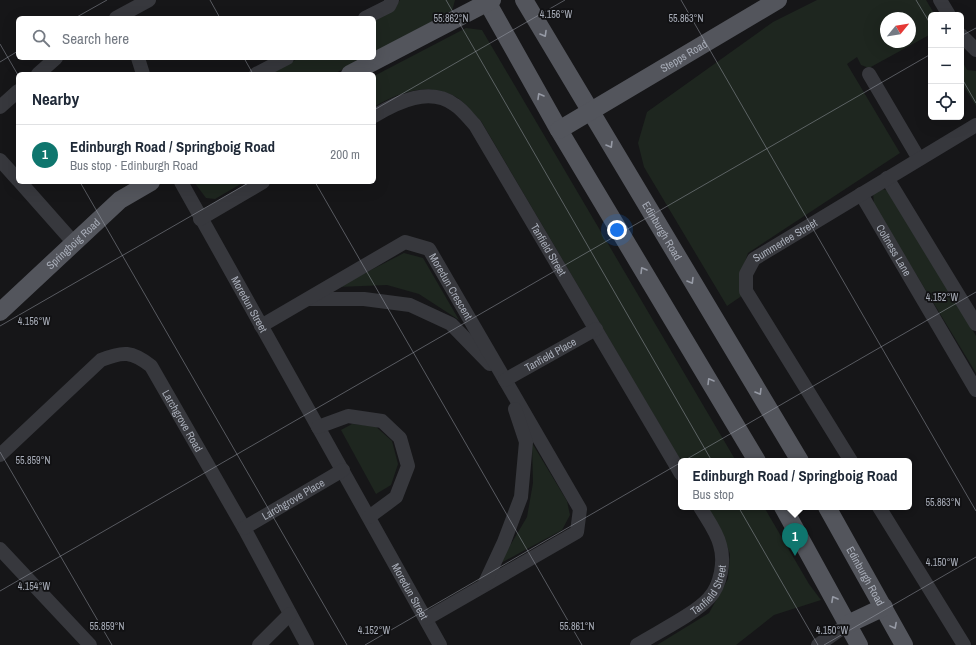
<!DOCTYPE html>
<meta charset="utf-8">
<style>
body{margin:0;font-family:"Archivo Narrow",sans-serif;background:#f2f2f3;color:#1f2937}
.controls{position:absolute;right:12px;top:12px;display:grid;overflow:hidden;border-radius:6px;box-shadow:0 4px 16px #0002}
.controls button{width:36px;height:36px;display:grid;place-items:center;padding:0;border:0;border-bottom:1px solid #e0e1e3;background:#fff;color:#1f2937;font:20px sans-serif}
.compass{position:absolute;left:880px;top:12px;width:36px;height:36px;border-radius:50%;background:#fff;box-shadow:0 4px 16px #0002;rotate:60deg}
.you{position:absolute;left:617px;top:230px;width:14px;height:14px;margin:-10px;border:3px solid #fff;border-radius:50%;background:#1a73e8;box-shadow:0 0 0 6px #1a73e833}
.badge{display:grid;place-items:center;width:26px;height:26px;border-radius:50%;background:#0f766e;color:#fff;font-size:13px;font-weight:700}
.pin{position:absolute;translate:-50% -33px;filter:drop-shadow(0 1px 2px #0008)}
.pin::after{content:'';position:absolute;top:21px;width:14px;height:12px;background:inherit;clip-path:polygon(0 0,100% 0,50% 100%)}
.popup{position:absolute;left:678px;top:458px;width:234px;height:52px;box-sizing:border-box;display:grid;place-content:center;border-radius:6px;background:#fff;filter:drop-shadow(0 1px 3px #0005);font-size:13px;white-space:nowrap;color:#747a83}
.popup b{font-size:15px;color:#1f2937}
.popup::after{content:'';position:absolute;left:50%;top:100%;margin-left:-8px;border:8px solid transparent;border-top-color:#fff}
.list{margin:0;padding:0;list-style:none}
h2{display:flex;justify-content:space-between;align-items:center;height:52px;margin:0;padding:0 16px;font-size:17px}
h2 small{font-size:13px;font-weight:400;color:#747a83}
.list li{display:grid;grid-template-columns:26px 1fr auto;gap:12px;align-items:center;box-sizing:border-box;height:60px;padding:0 16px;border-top:1px solid #e0e1e3}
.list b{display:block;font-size:15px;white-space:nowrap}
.list p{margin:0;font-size:13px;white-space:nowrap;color:#747a83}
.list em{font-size:13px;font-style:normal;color:#747a83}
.icon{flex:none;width:22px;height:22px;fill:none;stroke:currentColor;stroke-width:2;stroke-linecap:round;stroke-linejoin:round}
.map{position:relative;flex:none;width:976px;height:645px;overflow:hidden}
.search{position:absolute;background:#fff;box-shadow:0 4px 16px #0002;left:16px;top:16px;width:360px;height:44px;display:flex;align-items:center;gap:10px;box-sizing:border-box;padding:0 14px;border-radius:6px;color:#747a83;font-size:15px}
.panel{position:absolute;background:#fff;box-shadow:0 4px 16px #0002;left:16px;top:72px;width:360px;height:112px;border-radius:6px}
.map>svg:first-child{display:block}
.green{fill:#1e261f;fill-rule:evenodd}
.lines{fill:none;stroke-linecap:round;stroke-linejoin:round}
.minor{stroke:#37383d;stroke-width:14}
.major{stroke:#53555c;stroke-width:18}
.oneway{stroke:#979ba6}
.ticks{fill:none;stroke:#a8adb8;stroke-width:1;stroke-opacity:0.45}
.labels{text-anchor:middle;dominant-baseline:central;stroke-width:3.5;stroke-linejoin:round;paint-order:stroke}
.street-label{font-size:11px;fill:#a8adb8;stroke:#111113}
.ticks-label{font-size:10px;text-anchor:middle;fill:#a8adb8;stroke:#111113;stroke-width:3.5;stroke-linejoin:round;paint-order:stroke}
</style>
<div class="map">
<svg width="976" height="645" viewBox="0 0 976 645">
<rect width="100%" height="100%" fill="#161618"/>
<g class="green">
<path d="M400,0H455L452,11L374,52V18L395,7Z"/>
<path d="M817,0H926L935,15H931V34L869,68L861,65L857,57L847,64L900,153L748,253L740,277L743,295L727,306L644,167L638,143L647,112L773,22ZM886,18H910V42H886Z"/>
<path d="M466,28L482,30L736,461H681L481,121C473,114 465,102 456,97C427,82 400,92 374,107V76Z"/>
<path d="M299,58H364L334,74H269Z"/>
<path d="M961,59L967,70L976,71V106L961,82Z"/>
<path d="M194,182H244L215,199L206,198Z"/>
<path d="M883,189L891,192L976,336V373L874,205L873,193Z"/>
<path d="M404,253L423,258L459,320L419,294L387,285L338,287Z"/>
<path d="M352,424L375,426L392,441L398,464L391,485L376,494L341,430Z"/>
<path d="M532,443L567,501L570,515L562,530L499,564L527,517L533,483Z"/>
<path d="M707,507H764L809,584L821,600L774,615L736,645H657L709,613L728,579L730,554L721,530Z"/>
</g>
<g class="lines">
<g class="minor">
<path d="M940,0L949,15"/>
<path d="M116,18L149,0"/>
<path d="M365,18L389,6L392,0"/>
<path d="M961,35L976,50"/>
<path d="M138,58L143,74"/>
<path d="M38,74L56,58"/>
<path d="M256,74L287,58"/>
<path d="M869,74L919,159"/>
<path d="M0,107L18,91"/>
<path id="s1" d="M374,116C397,102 430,86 455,105C463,110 469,119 475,125L681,474"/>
<path d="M0,160L18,180"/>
<path d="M887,178L976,324"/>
<path d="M20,182L74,243"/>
<path id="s2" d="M181,182L440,645"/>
<path id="s3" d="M861,194L976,390"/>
<path d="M200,219L263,182"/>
<path d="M309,299H364L410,305L451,324L490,364"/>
<path id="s4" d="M261,326L405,242L429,249L580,509L577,532L426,619"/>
<path id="s5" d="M505,380L596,329"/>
<path d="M318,427L348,416L382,421L400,438L408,466L396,497L369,517"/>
<path id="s6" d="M0,455L101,360C123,351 132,351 151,366L244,528L307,645"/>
<path id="s7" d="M851,461L746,291V274L754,259L976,125"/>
<path d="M879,507L964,645"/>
<path id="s8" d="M244,528L343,470"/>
<path d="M0,549L90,645"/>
<path d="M484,585L504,542L521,497L526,442L515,409"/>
<path d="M259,645L290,614"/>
<path id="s9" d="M637,645C656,633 695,614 709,598C721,585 725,561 720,545C717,532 707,519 700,507"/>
<path d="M818,645L848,624"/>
</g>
<g class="major">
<path d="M486,0L559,130L757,461"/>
<path id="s10" d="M524,0L800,461"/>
<path d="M350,74L492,0"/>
<path id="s11" d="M559,130L778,0"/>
<path id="s12" d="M0,312L120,200L151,182"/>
<path d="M783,507L859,645"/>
<path id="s13" d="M827,507L904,645"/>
<path d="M848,624L884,607"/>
</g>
</g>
<defs><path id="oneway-chevron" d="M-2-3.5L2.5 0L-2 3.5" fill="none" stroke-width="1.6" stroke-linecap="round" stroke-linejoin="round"/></defs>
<g class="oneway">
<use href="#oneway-chevron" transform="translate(544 34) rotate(60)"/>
<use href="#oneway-chevron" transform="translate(540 96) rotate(-120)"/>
<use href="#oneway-chevron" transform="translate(610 145) rotate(59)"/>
<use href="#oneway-chevron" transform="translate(643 270) rotate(-121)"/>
<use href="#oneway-chevron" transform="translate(691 281) rotate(59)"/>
<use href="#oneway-chevron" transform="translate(710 381) rotate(-121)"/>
<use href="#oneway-chevron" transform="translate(759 392) rotate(59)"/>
<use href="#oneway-chevron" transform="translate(834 599) rotate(-119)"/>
<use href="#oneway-chevron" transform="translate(894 626) rotate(62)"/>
</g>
<path class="ticks" d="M210,0L220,18M446,0L818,645M681,0L976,511M916,0L931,25M75,18L107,0M961,36L976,28M0,44L18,75M244,58L253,74M0,62L18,51M961,77L976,103M374,110L565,0M80,182L347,645M315,182L582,645M0,326L250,182M0,452L112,645M0,591L931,54M365,645L976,292M824,645L976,557"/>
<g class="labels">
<g class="street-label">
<text stroke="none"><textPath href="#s11" startOffset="145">Stepps Road</textPath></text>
<text stroke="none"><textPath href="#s10" startOffset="269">Edinburgh Road</textPath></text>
<text stroke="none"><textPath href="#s7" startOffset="270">Summerlee Street</textPath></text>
<text stroke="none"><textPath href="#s12" startOffset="100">Springboig Road</textPath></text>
<text stroke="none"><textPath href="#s1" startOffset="260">Tanfield Street</textPath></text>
<text stroke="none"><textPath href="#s3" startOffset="65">Coltness Lane</textPath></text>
<text stroke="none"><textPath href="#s4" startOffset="235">Moredun Crescent</textPath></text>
<text stroke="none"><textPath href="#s2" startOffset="140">Moredun Street</textPath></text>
<text stroke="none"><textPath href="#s5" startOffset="52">Tanfield Place</textPath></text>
<text stroke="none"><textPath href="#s6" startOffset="256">Larchgrove Road</textPath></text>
<text stroke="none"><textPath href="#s8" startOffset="57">Larchgrove Place</textPath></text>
<text stroke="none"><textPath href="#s13" startOffset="79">Edinburgh Road</textPath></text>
<text stroke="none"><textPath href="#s9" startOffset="93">Tanfield Street</textPath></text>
<text stroke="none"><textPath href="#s2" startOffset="469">Moredun Street</textPath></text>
</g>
</g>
<g class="ticks-label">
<text x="556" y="18">4.156°W</text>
<text x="686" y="22">55.863°N</text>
<text x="451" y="22">55.862°N</text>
<text x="942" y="301">4.152°W</text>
<text x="34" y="325">4.156°W</text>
<text x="33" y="464">55.859°N</text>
<text x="943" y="506">55.863°N</text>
<text x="942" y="566">4.150°W</text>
<text x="34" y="590">4.154°W</text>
<text x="107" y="630">55.859°N</text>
<text x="577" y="630">55.861°N</text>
<text x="374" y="634">4.152°W</text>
<text x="832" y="634">4.150°W</text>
</g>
</svg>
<div class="controls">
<button>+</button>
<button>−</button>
<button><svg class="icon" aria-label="locate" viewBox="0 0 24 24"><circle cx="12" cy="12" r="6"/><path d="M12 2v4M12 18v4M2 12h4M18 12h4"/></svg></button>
</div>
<svg class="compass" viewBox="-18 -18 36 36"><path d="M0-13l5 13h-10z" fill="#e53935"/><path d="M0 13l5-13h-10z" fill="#747a83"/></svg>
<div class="you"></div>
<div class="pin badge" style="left:795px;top:556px">1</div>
<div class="popup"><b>Edinburgh Road / Springboig Road</b>Bus stop</div>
<div class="search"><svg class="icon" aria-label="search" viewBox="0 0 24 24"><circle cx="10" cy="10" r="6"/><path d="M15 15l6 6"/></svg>Search here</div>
<section class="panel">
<h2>Nearby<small></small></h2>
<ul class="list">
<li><span class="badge">1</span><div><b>Edinburgh Road / Springboig Road</b><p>Bus stop · Edinburgh Road</p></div><em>200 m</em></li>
</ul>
</section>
</div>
